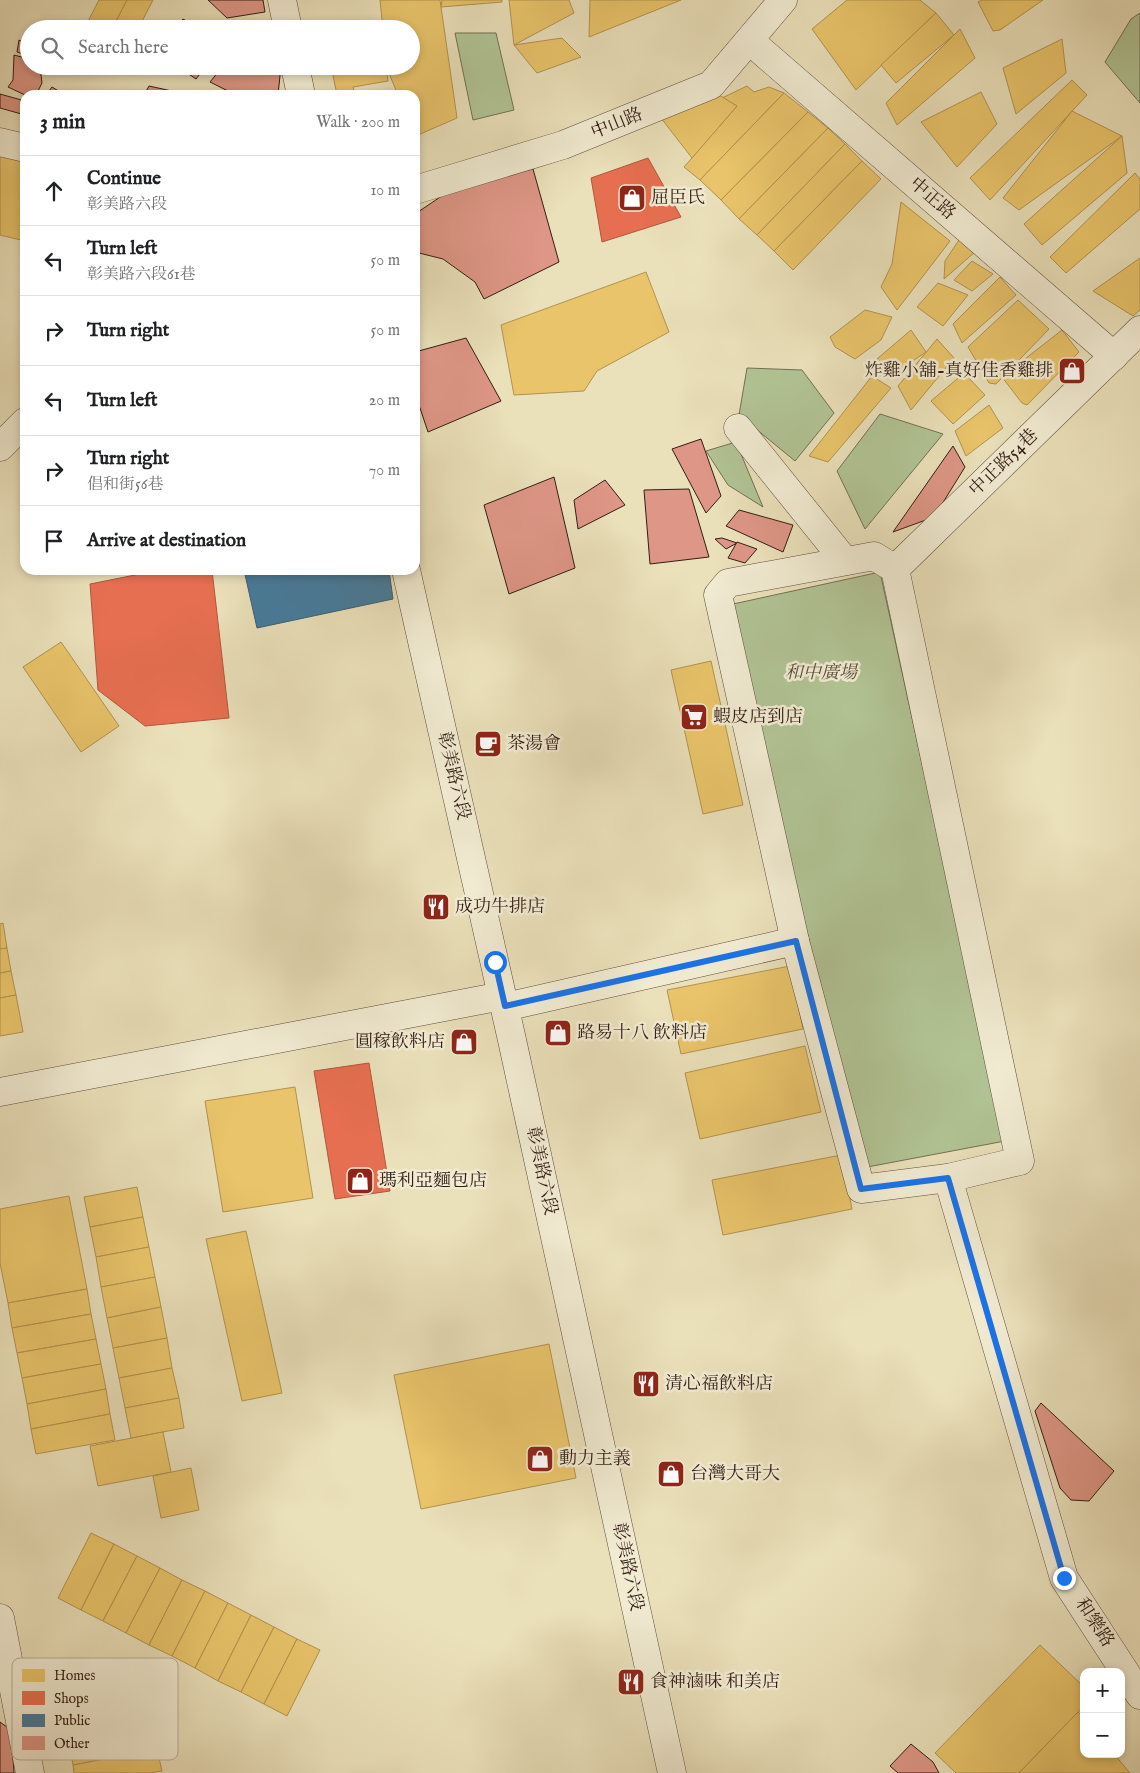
<!DOCTYPE html>
<meta charset="utf-8">
<style>
body{margin:0;font-family:"IM FELL English","Noto Serif TC",serif;background:#f2f2f2;color:#202124}
.controls{position:absolute;right:15px;bottom:15px;display:grid;overflow:hidden;border-radius:10px;box-shadow:0 2px 8px #0003}
.controls button{width:45px;height:45px;display:grid;place-items:center;padding:0;border:0;border-bottom:1px solid #e0e0e0;background:#fff;color:#202124;font:25px sans-serif}
.stop{position:absolute;width:15px;height:15px;margin:-11px;border:4px solid #1a73e8;border-radius:50%;background:#fff}
.stop.end{background:#1a73e8;border-color:#fff;box-shadow:0 1px 5px #0008}
.list{margin:0;padding:0;list-style:none}
h2{display:flex;justify-content:space-between;align-items:center;height:65px;margin:0;padding:0 20px;font-size:21px}
h2 small{font-size:16px;font-weight:400;color:#757577}
.list li{display:grid;grid-template-columns:32px 1fr auto;gap:15px;align-items:center;box-sizing:border-box;height:70px;padding:0 20px;border-top:1px solid #e0e0e0}
.list b{display:block;font-size:19px;white-space:nowrap}
.list p{margin:0;font-size:16px;white-space:nowrap;color:#757577}
.list em{font-size:16px;font-style:normal;color:#757577}
.icon{flex:none;width:28px;height:28px;fill:none;stroke:currentColor;stroke-width:2;stroke-linecap:round;stroke-linejoin:round}
.map{position:relative;flex:none;width:1140px;height:1773px;overflow:hidden}
.search{position:absolute;background:#fff;box-shadow:0 2px 8px #0003;left:20px;top:20px;width:400px;height:55px;display:flex;align-items:center;gap:12px;box-sizing:border-box;padding:0 18px;border-radius:28px;color:#757577;font-size:19px}
.panel{position:absolute;background:#fff;box-shadow:0 2px 8px #0003;left:20px;top:90px;width:400px;height:485px;border-radius:15px}
.map>svg:first-child{display:block}
.green{fill:#b1c394;stroke:#727054}
.homes{fill:#e9c46a;stroke:#b29250}
.shops{fill:#e76f51;stroke:#b1563f}
.public{fill:#457b9d;stroke:#3f5e74}
.building{fill:#de9686;stroke:#321c15}
.lines{fill:none;stroke-linecap:round;stroke-linejoin:round}
.minor-casing{stroke:#604d3e;stroke-width:29}
.minor{stroke:#f1ebd2;stroke-width:28}
.route{stroke:#1a73e8;stroke-width:6}
.labels{text-anchor:middle;dominant-baseline:central;stroke-width:5;stroke-linejoin:round;paint-order:stroke}
.street-label{font-size:18px;fill:#321c15;stroke:#f1ebd2}
.poi-label{font-size:18px;fill:#321c15;stroke:#f1ebd2;text-anchor:start}
.park-label{font-size:18px;font-style:italic;fill:#584e3b;stroke:#f1ebd2}
.key{fill:#f1ebd2;stroke:#b8ad99;stroke-width:1}
.key-label{font-size:14px;fill:#321c15}
</style>
<div class="map">
<svg width="1140" height="1773" viewBox="0 0 1140 1773">
<rect width="100%" height="100%" fill="#eae0ba"/>
<filter id="stains"><feTurbulence type="fractalNoise" baseFrequency=".004" numOctaves="4"/><feColorMatrix values="0 0 0 0 .2 0 0 0 0 .09 0 0 0 0 .02 0 0 0 .5 -.17"/></filter>
<radialGradient id="worn" r=".72"><stop offset=".6" stop-color="#630" stop-opacity="0"/><stop offset="1" stop-color="#630" stop-opacity=".3"/></radialGradient>
<g class="green">
<path d="M1140,13V103L1105,62L1131,19Z"/>
<path d="M455,33H496L514,110L473,120Z"/>
<path d="M747,368L802,370L834,413L795,461L739,415Z"/>
<path d="M880,414L943,434L865,529L837,471Z"/>
<path d="M736,442L763,507L728,485L706,451Z"/>
<path d="M880,572L1005,1141L862,1168L724,606Z"/>
</g>
<g class="homes">
<path d="M99,0H127L112,29H84Z"/>
<path d="M127,0H153L138,29H112Z"/>
<path d="M380,0H440L457,118L418,135L415,129V95H398L386,66H411V29H383Z"/>
<path d="M442,0H502V2L441,7Z"/>
<path d="M509,0H569L574,13L514,45Z"/>
<path d="M590,0H681L589,37Z"/>
<path d="M847,0H920L936,13L856,90L812,29Z"/>
<path d="M982,0H1043L1000,30L993,31L978,2Z"/>
<path d="M936,13L954,35L896,83L881,65Z"/>
<path d="M960,29L975,58L897,125L886,103Z"/>
<path d="M562,38L581,57L537,73L514,45Z"/>
<path d="M1062,39L1066,73L1016,114L1003,68Z"/>
<path d="M331,66H386L388,81L353,87L355,95H337Z"/>
<path d="M1072,80L1087,95L990,200L970,178Z"/>
<path d="M747,86L754,92L769,87L784,93L700,180L684,167L737,106L722,98Z"/>
<path d="M981,92L997,124L957,167L921,122Z"/>
<path d="M716,93L737,106L692,158L661,118Z"/>
<path d="M784,93L808,112L721,200L700,180Z"/>
<path d="M1072,111L1122,136L1019,210L1003,198Z"/>
<path d="M808,112L828,128L739,219L721,200Z"/>
<path d="M828,128L845,144L757,235L739,219Z"/>
<path d="M1122,136L1127,173L1042,245L1024,224Z"/>
<path d="M845,144L862,161L774,251L757,235Z"/>
<path d="M0,148L25,154V241L0,235Z"/>
<path d="M862,161L881,179L793,270L774,251Z"/>
<path d="M1135,173L1140,179V209L1066,273L1050,257Z"/>
<path d="M901,202L950,241L897,310L881,287L892,264Z"/>
<path d="M959,240L975,252L944,279L945,261Z"/>
<path d="M1140,258V310L1133,316L1093,291Z"/>
<path d="M972,261L993,274L972,291L954,280Z"/>
<path d="M646,272L669,332L597,371L584,391L514,395L501,325Z"/>
<path d="M1000,277L1016,295L962,343L953,324Z"/>
<path d="M938,283L968,295L943,326L917,307Z"/>
<path d="M1018,300L1049,329L996,384L989,383L968,347Z"/>
<path d="M865,310L892,317L881,340L855,359L835,347L830,337Z"/>
<path d="M911,330L926,352L895,373L877,359Z"/>
<path d="M1062,330L1079,352L1027,405L1022,403L1002,377Z"/>
<path d="M937,339L954,358L911,410L898,386Z"/>
<path d="M964,373L985,395L953,424L931,401Z"/>
<path d="M872,376L891,388L828,462L809,456Z"/>
<path d="M989,405L1003,428L966,456L955,431Z"/>
<path d="M61,642L119,726L81,752L23,667Z"/>
<path d="M711,661L743,805L703,814L671,670Z"/>
<path d="M3,923L7,948L0,949V924Z"/>
<path d="M7,948L11,971L0,973V949Z"/>
<path d="M790,966L803,1029L681,1054L667,990Z"/>
<path d="M11,971L16,995L0,998V973Z"/>
<path d="M16,995L23,1032L0,1036V998Z"/>
<path d="M805,1046L821,1112L700,1139L685,1073Z"/>
<path d="M295,1087L313,1198L223,1212L205,1101Z"/>
<path d="M841,1155L852,1209L723,1235L712,1180Z"/>
<path d="M137,1187L143,1217L90,1227L84,1197Z"/>
<path d="M69,1196L87,1289L8,1303L0,1263V1209Z"/>
<path d="M143,1217L149,1247L96,1257L90,1227Z"/>
<path d="M246,1231L282,1393L242,1401L206,1239Z"/>
<path d="M149,1247L155,1277L101,1287L96,1257Z"/>
<path d="M155,1277L161,1307L107,1318L101,1287Z"/>
<path d="M87,1289L91,1314L12,1328L8,1303Z"/>
<path d="M161,1307L167,1338L113,1348L107,1318Z"/>
<path d="M91,1314L96,1339L17,1353L12,1328Z"/>
<path d="M167,1338L172,1368L119,1378L113,1348Z"/>
<path d="M96,1339L101,1364L22,1378L17,1353Z"/>
<path d="M549,1344L576,1478L421,1509L394,1375Z"/>
<path d="M101,1364L106,1389L27,1404L22,1378Z"/>
<path d="M172,1368L179,1398L125,1408L119,1378Z"/>
<path d="M106,1389L110,1414L31,1429L27,1404Z"/>
<path d="M179,1398L184,1428L131,1438L125,1408Z"/>
<path d="M110,1414L115,1440L36,1454L31,1429Z"/>
<path d="M163,1432L171,1472L98,1486L90,1446Z"/>
<path d="M191,1468L199,1510L161,1518L153,1476Z"/>
<path d="M91,1533L114,1544L81,1610L58,1598Z"/>
<path d="M114,1544L137,1556L103,1621L81,1610Z"/>
<path d="M137,1556L160,1568L126,1633L103,1621Z"/>
<path d="M160,1568L182,1580L149,1645L126,1633Z"/>
<path d="M182,1580L205,1591L172,1656L149,1645Z"/>
<path d="M205,1591L228,1603L195,1668L172,1656Z"/>
<path d="M228,1603L251,1615L218,1681L195,1668Z"/>
<path d="M251,1615L274,1627L241,1692L218,1681Z"/>
<path d="M274,1627L297,1639L264,1704L241,1692Z"/>
<path d="M297,1639L320,1650L287,1716L264,1704Z"/>
<path d="M1040,1645L1084,1687V1706L1019,1773H956L935,1753Z"/>
<path d="M1078,1712L1084,1718V1754H1114L1130,1773H1019Z"/>
<path d="M153,1728L157,1749L73,1765L69,1743Z"/>
<path d="M157,1749L162,1771L150,1773H74L73,1765Z"/>
</g>
<g class="shops">
<path d="M648,158L681,217L602,242L591,178Z"/>
<path d="M160,570H212L229,718L145,726L98,690L90,584Z"/>
<path d="M369,1063L390,1191L335,1199L314,1071Z"/>
</g>
<path class="public" d="M244,570H389L393,599L257,628Z"/>
<g class="building">
<path d="M208,0H263L265,12L227,18Z"/>
<path d="M183,19L200,29H175Z"/>
<path d="M19,40L29,45V56L17,52Z"/>
<path d="M14,55L29,59V66H40L42,83L36,95H25L8,87L13,80Z"/>
<path d="M177,66H206L196,79Z"/>
<path d="M223,66H281L278,95H236L210,82Z"/>
<path d="M149,86L190,95H144Z"/>
<path d="M52,87L65,95H46Z"/>
<path d="M85,91L96,95H83Z"/>
<path d="M0,94L25,101V115L0,108Z"/>
<path d="M533,169L559,262L484,299L475,282L443,259L415,252V214L455,187Z"/>
<path d="M466,338L501,401L428,432L415,393V352Z"/>
<path d="M701,439L721,496L706,513L672,449Z"/>
<path d="M953,446L965,467L934,517L893,532Z"/>
<path d="M554,477L575,568L509,594L484,505Z"/>
<path d="M605,480L625,505L578,529L574,500Z"/>
<path d="M689,489L709,557L650,564L644,490Z"/>
<path d="M739,510L793,525L783,552L726,526Z"/>
<path d="M722,538L737,543L726,549L715,539Z"/>
<path d="M737,542L757,549L745,563L728,558Z"/>
<path d="M1041,1403L1114,1471L1089,1501L1071,1500L1060,1488L1035,1411Z"/>
<path d="M0,1722L11,1730L14,1773H0Z"/>
<path d="M911,1744L933,1762L939,1773H898L890,1766Z"/>
</g>
<g class="lines">
<g class="minor-casing">
<g id="minor">
<path d="M282,0L288,29"/>
<path d="M750,41L1114,356"/>
<path d="M295,66L301,95"/>
<path d="M0,142L25,148"/>
<path d="M415,190L563,145L711,85L783,0"/>
<path d="M738,428L845,561"/>
<path d="M0,447L25,422"/>
<path d="M874,556L895,569L1020,1161L948,1178L861,1189L795,941L718,595L728,583Z"/>
<path d="M895,569L1140,330"/>
<path d="M406,570L512,1040L672,1773"/>
<path d="M505,1007L795,941"/>
<path d="M0,1092L502,996"/>
<path d="M948,1178L1064,1578L1140,1695"/>
<path d="M0,1618L30,1773"/>
</g>
</g>
<use href="#minor" class="minor"/>
</g>
<g class="lines">
<path class="route" d="M495,962L505,1006L796,941L861,1189L948,1178L1064,1578"/>
</g>
<defs>
<g id="shop-square" transform="scale(1.4375)"><rect x="-9" y="-9" width="18" height="18" rx="4" fill="#8f2418" stroke="#f1ebd2"/><path d="M-5-2.5h2.3a2.7 3.5 0 0 1 5.4 0H5L5.5 6h-11ZM-1.5-2.5h3a1.5 2.3 0 0 0-3 0Z" fill="#fff"/></g>
<g id="supermarket-square" transform="scale(1.4375)"><rect x="-9" y="-9" width="18" height="18" rx="4" fill="#8f2418" stroke="#f1ebd2"/><path d="M-6-5.5h2.5l.6 2H6L4.5 2H-2.5L-4.4-4H-6ZM-1.5 3.2a1.3 1.3 0 1 0 .1 0ZM3 3.2a1.3 1.3 0 1 0 .1 0Z" fill="#fff"/></g>
<g id="cafe-square" transform="scale(1.4375)"><rect x="-9" y="-9" width="18" height="18" rx="4" fill="#8f2418" stroke="#f1ebd2"/><path d="M-5.5-4.5H6V0H3Q3 3.5 0 3.5H-2.5Q-5.5 3.5-5.5 0ZM3-3.2v2h1.7v-2ZM-6 4.5H4V6H-6Z" fill="#fff"/></g>
<g id="restaurant-square" transform="scale(1.4375)"><rect x="-9" y="-9" width="18" height="18" rx="4" fill="#8f2418" stroke="#f1ebd2"/><path d="M-5-6h1v4h1v-4h1v4h1v-4h1v5L-1.5 .5V6h-2V.5L-5-1ZM5-6V6H3V1.5H1.5Q1.5-4 5-6Z" fill="#fff"/></g>
</defs>
<g fill-rule="evenodd">
<use href="#shop-square" x="632" y="198"/>
<use href="#shop-square" x="1072" y="371"/>
<use href="#supermarket-square" x="694" y="717"/>
<use href="#cafe-square" x="488" y="744"/>
<use href="#restaurant-square" x="436" y="907"/>
<use href="#shop-square" x="558" y="1033"/>
<use href="#shop-square" x="464" y="1042"/>
<use href="#shop-square" x="360" y="1181"/>
<use href="#restaurant-square" x="646" y="1384"/>
<use href="#shop-square" x="540" y="1459"/>
<use href="#shop-square" x="671" y="1474"/>
<use href="#restaurant-square" x="631" y="1682"/>
</g>
<g class="labels">
<g class="street-label">
<text transform="translate(617 124) rotate(-22)">中山路</text>
<text transform="translate(932 199) rotate(41)">中正路</text>
<text transform="translate(1004 463) rotate(-44)">中正路54巷</text>
<text transform="translate(453 776) rotate(77)">彰美路六段</text>
<text transform="translate(541 1171) rotate(78)">彰美路六段</text>
<text transform="translate(627 1567) rotate(78)">彰美路六段</text>
<text transform="translate(1094 1623) rotate(57)">和樂路</text>
</g>
<g class="poi-label">
<text x="651" y="198">屈臣氏</text>
<text x="1053" y="371" text-anchor="end">炸雞小舖-真好佳香雞排</text>
<text x="713" y="717">蝦皮店到店</text>
<text x="507" y="744">茶湯會</text>
<text x="455" y="907">成功牛排店</text>
<text x="577" y="1033">路易十八 飲料店</text>
<text x="445" y="1042" text-anchor="end">圓稼飲料店</text>
<text x="379" y="1181">瑪利亞麵包店</text>
<text x="665" y="1384">清心福飲料店</text>
<text x="559" y="1459">動力主義</text>
<text x="690" y="1474">台灣大哥大</text>
<text x="650" y="1682">食神滷味 和美店</text>
</g>
<g class="park-label">
<text x="821" y="673">和中廣場</text>
</g>
</g>
<rect x="12" y="1658" width="166" height="102" rx="8" class="key"/>
<rect x="22" y="1669" width="23" height="13" fill="#e9c46a"/>
<rect x="22" y="1691" width="23" height="14" fill="#e76f51"/>
<rect x="22" y="1714" width="23" height="13" fill="#457b9d"/>
<rect x="22" y="1736" width="23" height="14" fill="#de9686"/>
<g class="key-label">
<text x="54" y="1680">Homes</text>
<text x="54" y="1703">Shops</text>
<text x="54" y="1725">Public</text>
<text x="54" y="1748">Other</text>
</g>
<rect width="100%" height="100%" filter="url(#stains)"/>
<rect width="100%" height="100%" fill="url(#worn)"/>
</svg>
<div class="controls">
<button>+</button>
<button>−</button>
</div>
<div class="stop" style="left:495px;top:962px"></div>
<div class="stop end" style="left:1064px;top:1578px"></div>
<div class="search"><svg class="icon" aria-label="search" viewBox="0 0 24 24"><circle cx="10" cy="10" r="6"/><path d="M15 15l6 6"/></svg>Search here</div>
<section class="panel">
<h2>3 min<small>Walk · 200 m</small></h2>
<ul class="list">
<li><svg class="icon" aria-label="ahead" viewBox="0 0 24 24"><path d="M12 20V5M6 11l6-6 6 6"/></svg><div><b>Continue</b><p>彰美路六段</p></div><em>10 m</em></li>
<li><svg class="icon" aria-label="left" viewBox="0 0 24 24"><path d="M17 20v-9H6M10 6l-5 5 5 5"/></svg><div><b>Turn left</b><p>彰美路六段61巷</p></div><em>50 m</em></li>
<li><svg class="icon" aria-label="right" viewBox="0 0 24 24"><path d="M7 20v-9h11M14 6l5 5-5 5"/></svg><div><b>Turn right</b></div><em>50 m</em></li>
<li><svg class="icon" aria-label="left" viewBox="0 0 24 24"><path d="M17 20v-9H6M10 6l-5 5 5 5"/></svg><div><b>Turn left</b></div><em>20 m</em></li>
<li><svg class="icon" aria-label="right" viewBox="0 0 24 24"><path d="M7 20v-9h11M14 6l5 5-5 5"/></svg><div><b>Turn right</b><p>倡和街56巷</p></div><em>70 m</em></li>
<li><svg class="icon" aria-label="arrive" viewBox="0 0 24 24"><path d="M6 21V4h12l-3 4 3 4H6"/></svg><div><b>Arrive at destination</b></div></li>
</ul>
</section>
</div>
